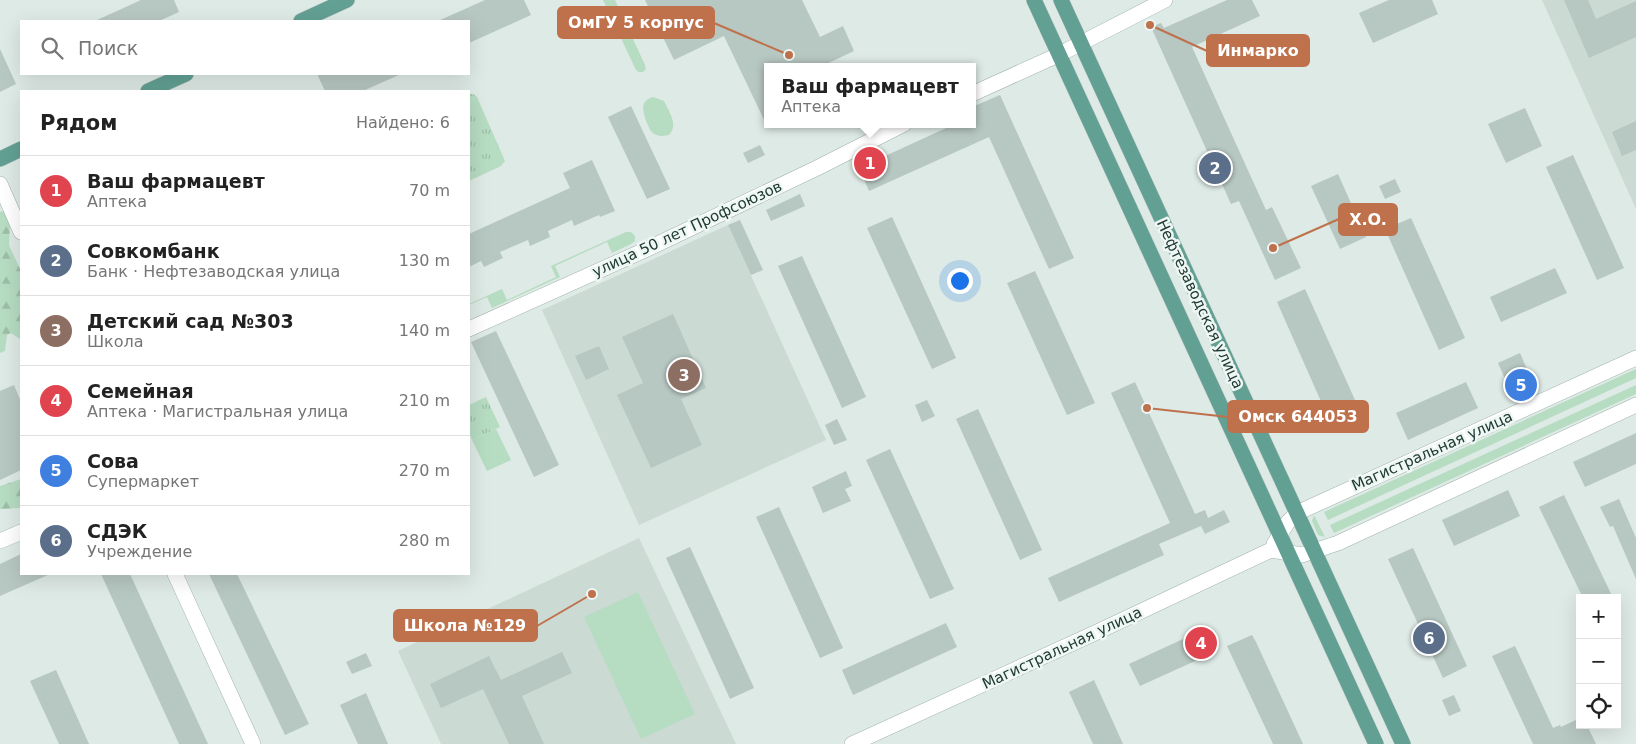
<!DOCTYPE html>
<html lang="ru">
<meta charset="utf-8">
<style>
body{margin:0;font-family:"DejaVu Sans",sans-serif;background:#f6f6f6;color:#222}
.controls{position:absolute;right:15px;bottom:15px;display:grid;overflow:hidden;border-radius:0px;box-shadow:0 5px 20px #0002}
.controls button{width:45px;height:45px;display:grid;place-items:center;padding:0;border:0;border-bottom:1px solid #e0e0e0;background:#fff;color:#222;font:25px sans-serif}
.you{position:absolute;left:959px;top:280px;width:18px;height:18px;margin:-12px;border:4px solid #fff;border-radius:50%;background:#1a73e8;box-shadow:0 0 0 8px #1a73e833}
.badge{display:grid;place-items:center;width:32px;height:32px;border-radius:50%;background:#ea580c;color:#fff;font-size:16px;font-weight:700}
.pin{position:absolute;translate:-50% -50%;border:2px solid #fff;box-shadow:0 1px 5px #0006}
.popup{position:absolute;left:764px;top:63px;width:212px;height:65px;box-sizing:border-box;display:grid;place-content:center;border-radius:0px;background:#fff;filter:drop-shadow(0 1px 4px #0005);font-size:16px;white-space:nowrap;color:#767676}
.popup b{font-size:19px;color:#222}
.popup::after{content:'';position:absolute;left:50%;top:100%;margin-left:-10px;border:10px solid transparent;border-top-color:#fff}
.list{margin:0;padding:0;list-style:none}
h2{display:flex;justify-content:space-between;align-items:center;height:65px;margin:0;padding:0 20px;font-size:21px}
h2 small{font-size:16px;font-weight:400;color:#767676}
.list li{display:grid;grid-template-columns:32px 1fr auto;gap:15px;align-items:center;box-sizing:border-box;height:70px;padding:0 20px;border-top:1px solid #e0e0e0}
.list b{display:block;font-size:19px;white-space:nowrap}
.list p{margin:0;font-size:16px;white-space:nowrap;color:#767676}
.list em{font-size:16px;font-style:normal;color:#767676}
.icon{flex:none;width:28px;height:28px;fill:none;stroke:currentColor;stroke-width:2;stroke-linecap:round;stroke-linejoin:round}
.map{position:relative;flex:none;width:1636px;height:744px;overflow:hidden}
.search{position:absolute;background:#fff;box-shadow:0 5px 20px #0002;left:20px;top:20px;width:450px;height:55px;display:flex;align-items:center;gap:12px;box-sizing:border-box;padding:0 18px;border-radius:0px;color:#767676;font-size:19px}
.panel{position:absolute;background:#fff;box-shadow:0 5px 20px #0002;left:20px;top:90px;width:450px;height:485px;border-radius:0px}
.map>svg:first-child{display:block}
.built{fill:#ccdad4}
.green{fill:#b6dcc2}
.forest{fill:url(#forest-firs)}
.park{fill:url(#park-tufts)}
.building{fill:#b7c7c1}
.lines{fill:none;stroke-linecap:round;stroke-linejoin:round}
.minor-casing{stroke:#a1b2ac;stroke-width:16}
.major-casing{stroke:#bcc4c2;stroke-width:16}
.minor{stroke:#fff;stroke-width:15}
.major{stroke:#62a093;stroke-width:15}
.labels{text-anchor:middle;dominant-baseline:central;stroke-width:5;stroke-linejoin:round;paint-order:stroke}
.street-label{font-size:15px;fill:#203a34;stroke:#eef7f3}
.leader{fill:none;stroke:#be714b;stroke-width:2}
.callout-dot{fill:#be714b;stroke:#eef7f3;stroke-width:2}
.callout{fill:#be714b;stroke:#be714b;stroke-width:2}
.callout-label{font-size:16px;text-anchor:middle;font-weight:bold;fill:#fff}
</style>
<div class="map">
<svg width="1636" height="744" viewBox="0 0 1636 744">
<defs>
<pattern id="forest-firs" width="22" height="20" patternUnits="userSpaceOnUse" patternTransform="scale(1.25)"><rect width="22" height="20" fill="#b6dcc2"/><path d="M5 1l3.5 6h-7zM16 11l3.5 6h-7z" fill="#9cbea7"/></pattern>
<pattern id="park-tufts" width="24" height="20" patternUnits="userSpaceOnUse" patternTransform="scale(1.25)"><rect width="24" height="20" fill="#b6dcc2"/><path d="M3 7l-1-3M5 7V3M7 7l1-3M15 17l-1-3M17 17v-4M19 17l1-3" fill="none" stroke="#9cbea7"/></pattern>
</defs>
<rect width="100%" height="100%" fill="#deeae5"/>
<g class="built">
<path d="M1542,0H1636V209L1627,189Z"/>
<path d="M728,225L826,440L639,525L542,310Z"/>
<path d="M639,538L736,744H441L398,651Z"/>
</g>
<g class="green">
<path d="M603,0H615L645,65L646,69L643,72H639L636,70Z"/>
<path d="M653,97L664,101C669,112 679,125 669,135C664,136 658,137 653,133C650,131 649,127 647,123C643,112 639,101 653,97Z"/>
<path d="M626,232H631L635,236V241L631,244L612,253L607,242L555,266L560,277L492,308L487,297L469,305V304L502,289L507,300L556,277L551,266Z"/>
<path d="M1636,369V378L1328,520L1324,512Z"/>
<path d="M1636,385V394L1334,533L1330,525Z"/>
<path d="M496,429L511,460L487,471L472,440Z"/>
<path d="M1314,515L1325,537L1318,535L1312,521Z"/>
<path d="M638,592L695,714L641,739L584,617Z"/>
</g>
<g class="forest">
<path d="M3,211L10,224L9,245L21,271V349L20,339L11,333L7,335L5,351L0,353V212Z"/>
<path d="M21,479V508L0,509V486Z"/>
</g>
<g class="park">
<path d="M469,94H473L477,97L505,161L501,166L469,181Z"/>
<path d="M486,397L500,427L472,440L469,432V405Z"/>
</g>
<g class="building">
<path d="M141,0H174L179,12L159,21H95Z"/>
<path d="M485,0H524L531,15L469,43V21H438Z"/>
<path d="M645,0H802L820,37L843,26L854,51L820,67H768V128L724,36L674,60Z"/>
<path d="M1227,0H1252L1260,16L1192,47L1266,210L1272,207L1301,268L1275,280L1239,201L1231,204L1151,27L1161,23L1164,28Z"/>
<path d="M1389,0H1432L1438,14L1373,43L1359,13Z"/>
<path d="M1564,0H1588L1596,19L1636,1V37L1589,58Z"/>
<path d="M0,49L16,84L0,92Z"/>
<path d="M317,74H401L363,91H325Z"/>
<path d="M1000,95L1074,258L1049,269L989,137L869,191L859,168L955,124H972V107Z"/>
<path d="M631,106L670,189L647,199L608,117Z"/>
<path d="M1525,108L1542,146L1506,163L1488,124Z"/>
<path d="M1636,121V150L1622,156L1612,132Z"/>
<path d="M760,145L765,155L748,163L743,153Z"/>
<path d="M1573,155L1624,268L1597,280L1546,167Z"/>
<path d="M592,160L615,211L600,217L599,215L574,226L572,220L548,231L550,237L530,246L528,240L500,252L503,258L484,267L481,261L469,267V234L570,188L563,173Z"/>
<path d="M1338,174L1366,237L1340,249L1311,186Z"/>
<path d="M1395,179L1401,192L1385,199L1379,186Z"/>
<path d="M800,194L805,206L771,221L766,210Z"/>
<path d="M892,217L956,358L932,369L867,228Z"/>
<path d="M1411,218L1465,338L1439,350L1385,229Z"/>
<path d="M740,220L763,270L751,275L728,225Z"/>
<path d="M802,256L866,397L842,408L778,266Z"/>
<path d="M1555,268L1567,293L1501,322L1490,297Z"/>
<path d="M1035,271L1095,403L1067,415L1007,283Z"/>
<path d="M1305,289L1364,420L1335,433L1277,302Z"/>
<path d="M673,314L706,388L681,399L702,445L651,468L617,395L643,383L622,337Z"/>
<path d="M496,331L559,465L534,477L471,342Z"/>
<path d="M599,346L609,369L586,380L575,356Z"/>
<path d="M1520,353L1532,381L1510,390L1498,363Z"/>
<path d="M1135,382L1195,514L1205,510L1208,518L1224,510L1230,522L1205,534L1201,526L1159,544L1164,555L1059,602L1048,578L1170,523L1111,393Z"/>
<path d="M1466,382L1478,408L1408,440L1396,413Z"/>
<path d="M14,385L21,402V470L0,480V391Z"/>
<path d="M927,400L935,416L922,422L915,405Z"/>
<path d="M978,409L1042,550L1020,560L956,419Z"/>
<path d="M837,419L847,440L834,445L825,425Z"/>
<path d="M1636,433V464L1585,487L1573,462Z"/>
<path d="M890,449L954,589L930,599L866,460Z"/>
<path d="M846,471L852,486L845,489L851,501L823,513L812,487Z"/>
<path d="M1508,490L1520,516L1454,546L1442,520Z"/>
<path d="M1564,495L1613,598H1583L1539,507Z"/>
<path d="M1619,499L1636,538V579L1613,526L1610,527L1600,507Z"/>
<path d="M779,507L843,648L820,658L756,517Z"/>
<path d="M690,547L754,688L730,699L666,558Z"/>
<path d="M1413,548L1467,666L1443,678L1388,559Z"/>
<path d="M21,554V574H50L0,596V564Z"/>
<path d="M101,574H130L208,744H179Z"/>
<path d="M209,574H237L309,724L285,735Z"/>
<path d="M946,623L957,647L853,695L842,670Z"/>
<path d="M1196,633L1206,656L1140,686L1129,664Z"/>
<path d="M1252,635L1256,642L1303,744H1273L1227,646Z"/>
<path d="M1515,646L1553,728L1560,725L1561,727L1580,718V725H1587L1596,744H1533L1492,656Z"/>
<path d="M562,652L572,673L522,696L544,744H509L483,689L441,708L430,684L489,656L501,680Z"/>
<path d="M366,653L372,666L352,674L346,662Z"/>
<path d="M56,670L89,744H59L30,681Z"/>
<path d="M1094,680L1123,744H1093L1069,692Z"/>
<path d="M366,693L388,744H358L340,705Z"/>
<path d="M1454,695L1461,711L1449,716L1442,700Z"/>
</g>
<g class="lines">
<g class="minor-casing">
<g id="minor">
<path d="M972,94L1058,55L1165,0"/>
<path d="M0,184L21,232"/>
<path d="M469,329L645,250L817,168L904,124"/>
<path d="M0,541L21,532"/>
<path d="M1274,544L1288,522L1297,513L1636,358"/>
<path d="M175,574L253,744"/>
<path d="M852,744L1095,633L1271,550L1302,555L1338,543L1636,405"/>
</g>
</g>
<g class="major-casing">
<g id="major">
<path d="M1034,0L1376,744"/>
<path d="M1061,0L1403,744"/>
<path d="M301,21L347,0"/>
<path d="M148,91L186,74"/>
<path d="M0,159L21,149"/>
</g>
</g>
<use href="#minor" class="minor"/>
<use href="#major" class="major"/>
</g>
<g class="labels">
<g class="street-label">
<text transform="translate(687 229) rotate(-25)">улица 50 лет Профсоюзов</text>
<text transform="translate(1200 304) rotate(65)">Нефтезаводская улица</text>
<text transform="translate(1432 451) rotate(-24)">Магистральная улица</text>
<text transform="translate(1062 648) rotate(-25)">Магистральная улица</text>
</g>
</g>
<path class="leader" d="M789 55L714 23M1150 25L1207 51M1273 248L1339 219M1147 408L1228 417M592 594L537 626"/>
<g class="callout-dot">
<circle cx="789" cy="55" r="5"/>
<circle cx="1150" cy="25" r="5"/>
<circle cx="1273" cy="248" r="5"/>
<circle cx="1147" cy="408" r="5"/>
<circle cx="592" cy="594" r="5"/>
</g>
<g class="callout">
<rect x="558" y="7" width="156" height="31" rx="5"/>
<rect x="1207" y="35" width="102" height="31" rx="5"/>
<rect x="1339" y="204" width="58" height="31" rx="5"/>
<rect x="1228" y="401" width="140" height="31" rx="5"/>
<rect x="394" y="610" width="143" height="31" rx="5"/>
</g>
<g class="callout-label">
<text x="636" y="28">ОмГУ 5 корпус</text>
<text x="1258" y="56">Инмарко</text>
<text x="1368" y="225">X.O.</text>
<text x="1298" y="422">Омск 644053</text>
<text x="465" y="631">Школа №129</text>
</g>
</svg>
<div class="controls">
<button>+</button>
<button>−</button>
<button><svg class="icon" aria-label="locate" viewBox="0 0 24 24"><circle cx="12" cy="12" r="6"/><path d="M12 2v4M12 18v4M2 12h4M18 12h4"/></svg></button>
</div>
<div class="you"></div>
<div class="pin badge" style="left:870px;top:163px;background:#e0444e">1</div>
<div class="popup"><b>Ваш фармацевт</b>Аптека</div>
<div class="pin badge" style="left:1215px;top:168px;background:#5c6f8a">2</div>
<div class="pin badge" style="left:684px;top:375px;background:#8d6e63">3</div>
<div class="pin badge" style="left:1201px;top:643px;background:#e0444e">4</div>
<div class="pin badge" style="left:1521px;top:385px;background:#3f7fe0">5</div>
<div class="pin badge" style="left:1429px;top:638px;background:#5c6f8a">6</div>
<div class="search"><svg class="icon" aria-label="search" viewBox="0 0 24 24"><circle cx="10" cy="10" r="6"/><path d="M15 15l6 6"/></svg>Поиск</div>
<section class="panel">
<h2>Рядом<small>Найдено: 6</small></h2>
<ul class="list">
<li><span class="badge" style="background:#e0444e">1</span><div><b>Ваш фармацевт</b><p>Аптека</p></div><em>70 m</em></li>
<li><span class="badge" style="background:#5c6f8a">2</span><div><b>Совкомбанк</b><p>Банк · Нефтезаводская улица</p></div><em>130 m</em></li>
<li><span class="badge" style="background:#8d6e63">3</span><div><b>Детский сад №303</b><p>Школа</p></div><em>140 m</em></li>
<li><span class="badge" style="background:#e0444e">4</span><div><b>Семейная</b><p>Аптека · Магистральная улица</p></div><em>210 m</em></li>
<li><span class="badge" style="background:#3f7fe0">5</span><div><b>Сова</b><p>Супермаркет</p></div><em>270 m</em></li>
<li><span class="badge" style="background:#5c6f8a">6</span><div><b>СДЭК</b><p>Учреждение</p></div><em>280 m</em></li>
</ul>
</section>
</div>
